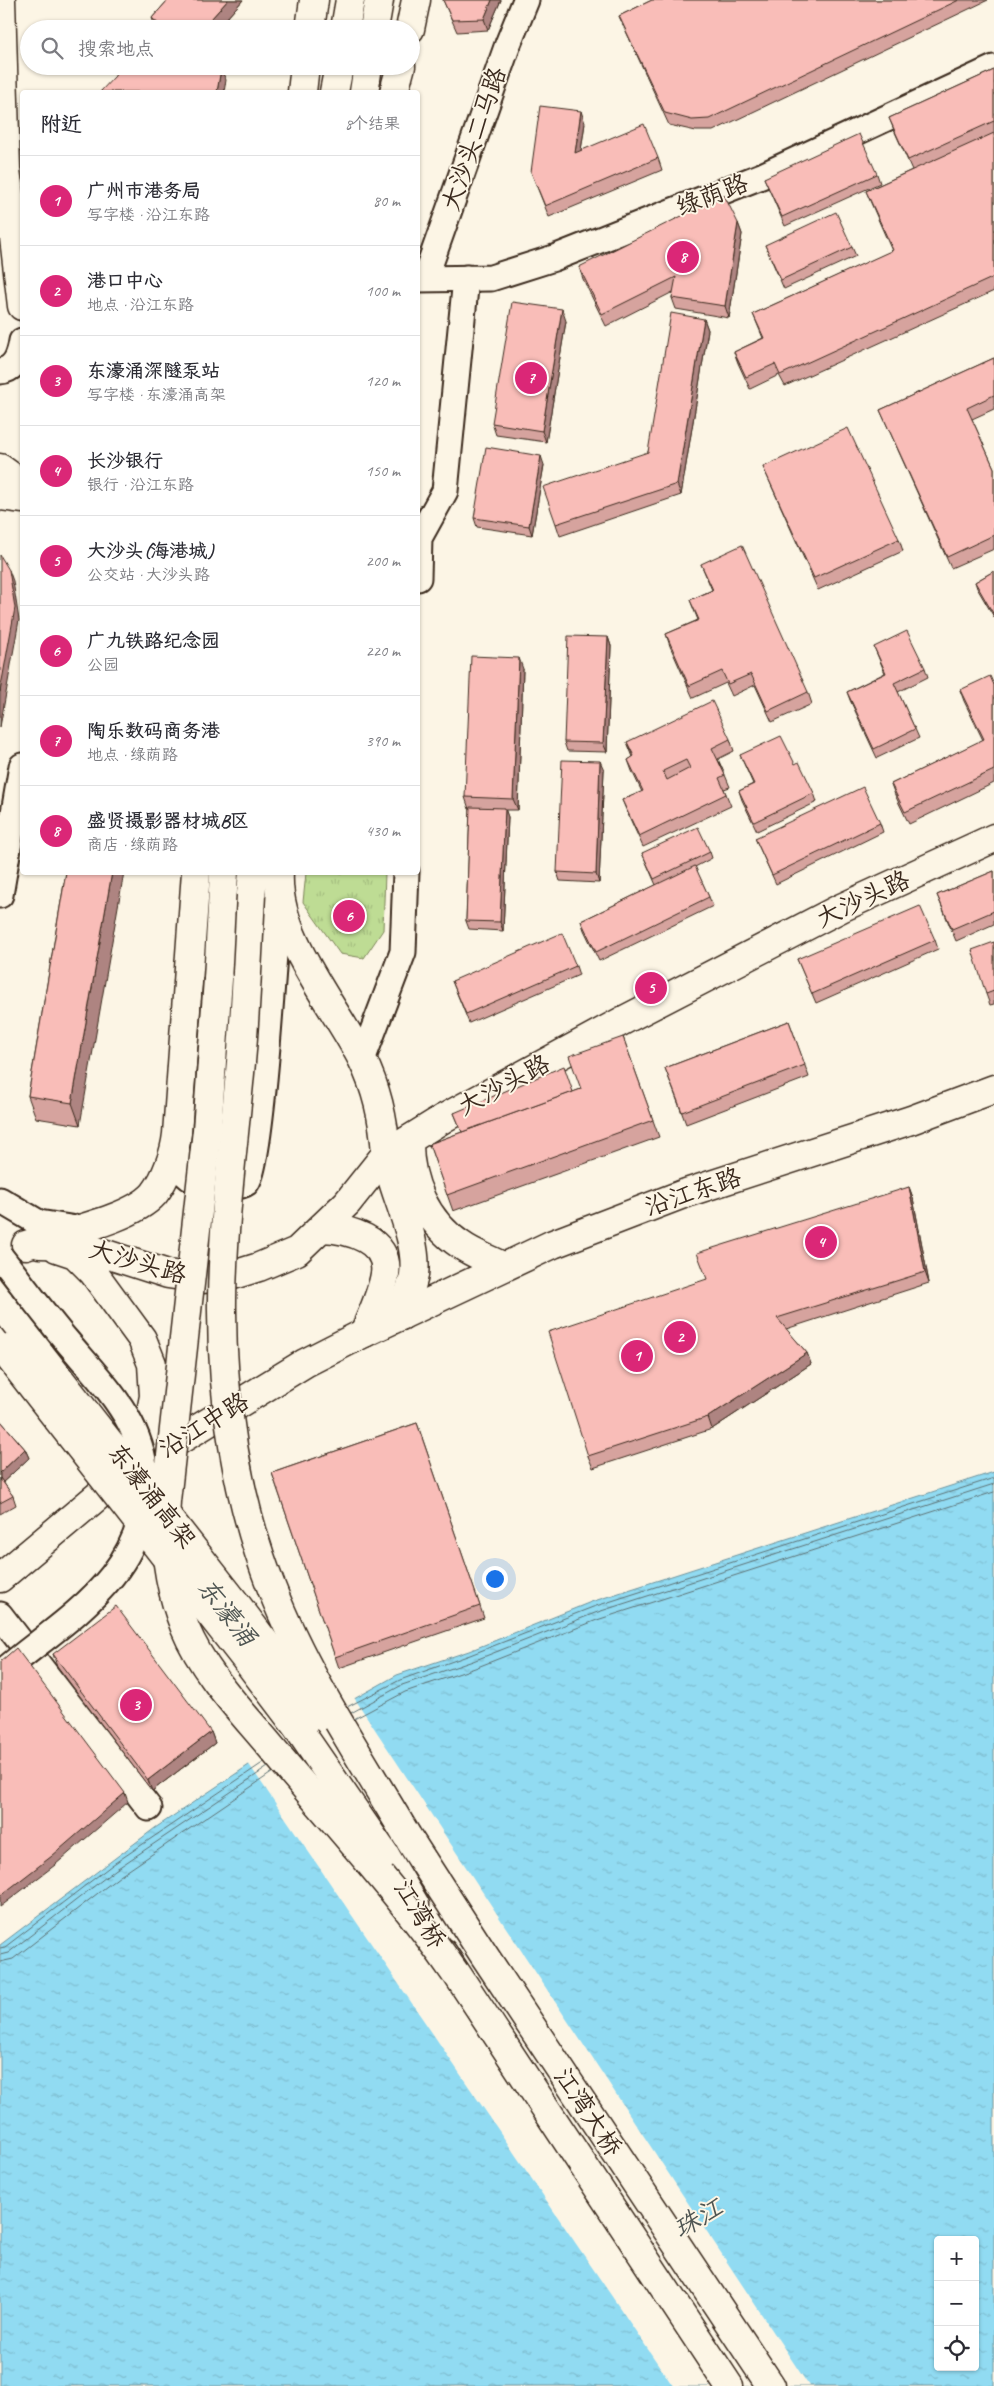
<!DOCTYPE html>
<html lang="zh">
<meta charset="utf-8">
<style>
body{margin:0;font-family:Caveat,"LXGW WenKai TC",sans-serif;background:#f2f2f3;color:#2b2b33}
.controls{position:absolute;right:15px;bottom:15px;display:grid;overflow:hidden;border-radius:5px;box-shadow:0 1px 4px #0004}
.controls button{width:45px;height:45px;display:grid;place-items:center;padding:0;border:0;border-bottom:1px solid #e1e1e2;background:#fff;color:#2b2b33;font:25px sans-serif}
.you{position:absolute;left:494px;top:1578px;width:18px;height:18px;margin:-12px;border:4px solid #fff;border-radius:50%;background:#1a73e8;box-shadow:0 0 0 8px #1a73e833}
.badge{display:grid;place-items:center;width:32px;height:32px;border-radius:50%;background:#db2777;color:#fff;font-size:16px;font-weight:700}
.pin{position:absolute;translate:-50% -50%;border:2px solid #fff;box-shadow:0 1px 5px #0006}
.list{margin:0;padding:0;list-style:none}
h2{display:flex;justify-content:space-between;align-items:center;height:65px;margin:0;padding:0 20px;font-size:21px}
h2 small{font-size:16px;font-weight:400;color:#7c7c81}
.list li{display:grid;grid-template-columns:32px 1fr auto;gap:15px;align-items:center;box-sizing:border-box;height:90px;padding:0 20px;border-top:1px solid #e1e1e2}
.list b{display:block;font-size:19px;white-space:nowrap}
.list p{margin:0;font-size:16px;white-space:nowrap;color:#7c7c81}
.list em{font-size:16px;font-style:normal;color:#7c7c81}
.icon{flex:none;width:28px;height:28px;fill:none;stroke:currentColor;stroke-width:2;stroke-linecap:round;stroke-linejoin:round}
.map{position:relative;flex:none;width:994px;height:2386px;overflow:hidden}
.search{position:absolute;background:#fff;box-shadow:0 1px 4px #0004;left:20px;top:20px;width:400px;height:55px;display:flex;align-items:center;gap:12px;box-sizing:border-box;padding:0 18px;border-radius:28px;color:#7c7c81;font-size:19px}
.panel{position:absolute;background:#fff;box-shadow:0 1px 4px #0004;left:20px;top:90px;width:400px;height:785px;border-radius:5px}
.map>svg:first-child{display:block}
.park{fill:url(#park-tufts);stroke:#7c8359}
.water{fill:url(#water-ripples);stroke:#6f949d;fill-rule:evenodd}
.pier{fill:#fcf5e5}
.lines{fill:none;stroke-linecap:round;stroke-linejoin:round}
.shore{stroke:#5d7173;stroke-width:1}
.minor-casing{stroke:#3b2a1e;stroke-width:29}
.major-casing{stroke:#3b2a1e;stroke-width:31}
.highway-casing{stroke:#3b2a1e;stroke-width:31}
.minor{stroke:#fcf5e5;stroke-width:25}
.major{stroke:#fcf5e5;stroke-width:28}
.highway{stroke:#fcf5e5;stroke-width:28}
.minor-bridge-casing{stroke:#3b2a1e;stroke-width:29;stroke-linecap:butt}
.highway-bridge-casing{stroke:#3b2a1e;stroke-width:31;stroke-linecap:butt}
.minor-bridge{stroke:#fcf5e5;stroke-width:25}
.highway-bridge{stroke:#fcf5e5;stroke-width:28}
.wall{fill:#d6a39e;stroke:#3b2a1e}
.shaded-wall{fill:#ae8481;stroke:#3b2a1e}
.building{fill:#f9bdb8;stroke:#3b2a1e;fill-rule:evenodd}
.labels{text-anchor:middle;dominant-baseline:central;stroke-width:4;stroke-linejoin:round;paint-order:stroke}
.street-label{font-size:25px;fill:#3b2a1e;stroke:#fcf5e5}
.water-label{font-size:26px;font-style:italic;fill:#505653;stroke:#fcf5e5}
</style>
<div class="map">
<svg width="994" height="2386" viewBox="0 0 994 2386">
<defs>
<pattern id="park-tufts" width="24" height="20" patternUnits="userSpaceOnUse" patternTransform="scale(1.25)"><rect width="24" height="20" fill="#bedc94"/><path d="M3 7l-1-3M5 7V3M7 7l1-3M15 17l-1-3M17 17v-4M19 17l1-3" fill="none" stroke="#a4bd7f"/></pattern>
<pattern id="water-ripples" width="26" height="14" patternUnits="userSpaceOnUse" patternTransform="scale(1.25)"><rect width="26" height="14" fill="#91dbf2"/><path d="M2 4q2-2 4 0t4 0M15 11q2-2 4 0t4 0" fill="none" stroke="#7ebccf"/></pattern>
</defs>
<rect width="100%" height="100%" fill="#fcf5e5"/>
<filter id="ink" filterUnits="userSpaceOnUse"><feTurbulence type="fractalNoise" baseFrequency=".02" numOctaves="2"/><feDisplacementMap in="SourceGraphic" scale="10" xChannelSelector="R" yChannelSelector="G"/><feConvolveMatrix kernelMatrix="1 2 1 2 8 2 1 2 1" color-interpolation-filters="sRGB"/></filter>
<g filter="url(#ink)">
<path class="park" d="M306,873H385L383,930L364,958L340,954L303,902Z"/>
<path class="water" d="M994,1472V2386H0V1945L155,1828L313,1722L397,1675L469,1651L591,1602ZM938,2240H975V2367H938Z"/>
<path class="pier" d="M353,1696L809,2386H673L248,1763L311,1720Z"/>
<g class="lines">
<g class="shore">
<path d="M347,1707L400,1680L470,1655L593,1607L994,1478"/>
<path d="M351,1713L402,1685L473,1661L595,1613L994,1484"/>
<path d="M354,1719L405,1692L475,1668L597,1620L994,1492"/>
<path d="M0,1948L5,1947L112,1865L264,1762"/>
<path d="M0,1955L8,1953L115,1870L268,1767"/>
<path d="M0,1962L13,1959L120,1876L273,1772"/>
</g>
<g class="minor-casing">
<g id="minor">
<path d="M425,278L508,44L526,0"/>
<path d="M418,279L491,278L554,258L764,175L994,68"/>
<path d="M0,371C15,370 20,354 22,341"/>
<path d="M418,578L419,538L445,491L466,278"/>
<path d="M0,895L22,766"/>
<path d="M362,1060L403,952L406,872"/>
<path d="M176,1145C178,1159 179,1173 194,1180C204,1184 237,1190 246,1183C262,1169 275,933 278,896"/>
<path d="M0,1200L39,1223L76,1229"/>
<path d="M0,1615L149,1808"/>
</g>
</g>
<g class="major-casing">
<g id="major">
<path d="M1,0L6,169L22,306"/>
<path d="M310,29L314,0"/>
<path d="M410,29L416,0"/>
<path d="M302,92L305,66"/>
<path d="M394,92L401,66"/>
<path d="M0,468L22,484"/>
<path d="M0,496L22,499"/>
<path d="M409,1140C408,1181 426,1222 461,1245C473,1254 489,1259 502,1266"/>
<path d="M386,1154C392,1192 419,1237 414,1275C412,1288 404,1303 401,1316"/>
<path d="M321,1228C348,1229 390,1239 385,1274C382,1294 372,1314 364,1333"/>
<path d="M40,1244L78,1245L168,1274L202,1279L230,1276L259,1267L297,1251L347,1203L386,1154L444,1118L626,1019L841,908L994,838"/>
<path d="M57,1248L75,1254L93,1272L142,1339L152,1364L154,1396L148,1428L130,1464"/>
<path d="M0,1578L124,1474L305,1363L364,1333L553,1244L686,1193L911,1120L994,1089"/>
</g>
</g>
<g class="highway-casing">
<g id="highway">
<path d="M345,29L350,0"/>
<path d="M374,29L379,0"/>
<path d="M334,92L339,66"/>
<path d="M364,92L368,66"/>
<path d="M279,872C275,937 334,1004 362,1059C377,1089 384,1121 386,1154"/>
<path d="M251,895L253,872"/>
<path d="M218,979L224,872"/>
<path d="M26,1245C60,1233 131,1220 154,1194C166,1179 175,1153 177,1134L196,872"/>
<path d="M407,1836L484,1955L771,2386"/>
<path d="M385,1855L415,1905"/>
<path d="M443,1953L729,2386"/>
</g>
</g>
<use href="#minor" class="minor"/>
<use href="#major" class="major"/>
<use href="#highway" class="highway"/>
<g class="minor-bridge-casing">
<path id="minor-bridge" d="M0,1256C22,1284 43,1313 66,1340C109,1391 154,1431 144,1504C140,1530 128,1556 112,1576C81,1615 37,1642 0,1674"/>
</g>
<g class="highway-bridge-casing">
<g id="highway-bridge">
<path d="M251,895C248,950 246,1007 241,1062C234,1141 223,1220 222,1299C221,1396 236,1498 272,1589C306,1676 360,1756 407,1836"/>
<path d="M218,979L207,1130L166,1501C163,1545 168,1586 185,1628C203,1672 240,1710 271,1747C333,1822 400,1893 455,1973"/>
<path d="M0,1303L237,1605L320,1716"/>
<path d="M2,1348L247,1661L297,1727L385,1855"/>
</g>
</g>
<use href="#minor-bridge" class="minor-bridge"/>
<use href="#highway-bridge" class="highway-bridge"/>
</g>
<g class="wall">
<path d="M168,0H243L217,29H156L152,18Z"/>
<path d="M443,0H501L488,30L457,32Z"/>
<path d="M652,0H988L713,131H696L669,125L624,27L619,16Z"/>
<path d="M994,70V291L785,386L779,375L750,389L738,363L734,352L763,338L753,314L892,251L871,203L866,191L912,170L894,130L889,118Z"/>
<path d="M585,123L581,150L658,158L662,170L549,217L531,172Z"/>
<path d="M877,174L880,183L785,226L764,178Z"/>
<path d="M738,223L742,234L729,318L676,309L672,298L673,292L606,326L583,279L579,267Z"/>
<path d="M765,245L852,247L856,256L784,289Z"/>
<path d="M704,319L708,330L681,495L560,536L556,524L648,452Z"/>
<path d="M566,321L546,442L496,435L492,423Z"/>
<path d="M994,358V409L972,419L994,468V549L951,568L885,421L880,410Z"/>
<path d="M544,465L532,535L477,527L474,518Z"/>
<path d="M763,467L899,539L903,551L818,590L768,478Z"/>
<path d="M701,564L808,692L812,704L772,722L755,685L732,696L726,683L693,698L670,646L666,634L698,620L690,600L712,590Z"/>
<path d="M994,571V617L977,588L975,582Z"/>
<path d="M608,637L611,646L607,752L567,751L564,742Z"/>
<path d="M874,647L925,668L928,677L898,692L915,729L919,738L877,758L850,700L847,692L885,673Z"/>
<path d="M523,669L518,810H505L508,817L503,931L469,929L466,921L470,809H469L465,797Z"/>
<path d="M994,685V783L909,824L895,795L891,784L983,740L964,701L960,690Z"/>
<path d="M730,739L734,751L718,759L725,775L730,787L724,789L731,806L643,847L627,812L622,800L642,792L632,771L628,760L633,757L627,742Z"/>
<path d="M740,755L795,764L814,793L817,802L757,831L742,800L739,791L753,784Z"/>
<path d="M604,770L599,883L560,881L557,872Z"/>
<path d="M880,823L883,832L776,884L759,847L755,838Z"/>
<path d="M710,852L712,858L695,867L709,897L713,906L599,961L584,930L581,921L656,885L642,853Z"/>
<path d="M994,871V924L956,941L937,895Z"/>
<path d="M66,872L80,1125L36,1118L28,1096Z"/>
<path d="M935,940L938,949L816,1003L797,959Z"/>
<path d="M994,942V1004L990,1005L986,994Z"/>
<path d="M576,966L579,975L469,1023L452,981Z"/>
<path d="M789,1021L809,1077L686,1124L665,1068Z"/>
<path d="M623,1037L659,1137L453,1211L429,1144L462,1132L454,1113L573,1092L581,1089Z"/>
<path d="M909,1187L913,1198L929,1283L786,1329L807,1353L811,1364L712,1429L593,1468L588,1456L707,1279Z"/>
<path d="M0,1420L25,1449L29,1458L3,1482L13,1496L16,1505L0,1514Z"/>
<path d="M417,1423L484,1618L339,1668L272,1473Z"/>
<path d="M53,1654L211,1732L215,1743L152,1791L57,1666Z"/>
</g>
<g class="shaded-wall">
<path d="M228,0H243L217,29H202Z"/>
<path d="M492,0H501L488,30L484,19Z"/>
<path d="M221,69L226,80L224,92H217Z"/>
<path d="M581,111L585,123L579,164L575,153Z"/>
<path d="M738,223L742,234L729,318L725,306Z"/>
<path d="M562,309L566,321L546,442L542,431Z"/>
<path d="M704,319L708,330L681,495L677,484Z"/>
<path d="M541,456L544,465L532,535L529,526Z"/>
<path d="M9,570L13,581L19,620L0,727V692Z"/>
<path d="M608,637L611,646L607,752L603,743Z"/>
<path d="M519,658L523,669L518,810L513,799Z"/>
<path d="M600,761L604,770L599,883L596,874Z"/>
<path d="M505,808L508,817L503,931L500,922Z"/>
<path d="M112,872H124L80,1125L72,1103Z"/>
<path d="M909,1187L913,1198L929,1283L925,1272Z"/>
<path d="M807,1353L811,1364L712,1429L708,1417Z"/>
<path d="M25,1449L29,1458L1,1484L0,1482V1473Z"/>
<path d="M211,1732L215,1743L152,1791L148,1780Z"/>
<path d="M125,1793L128,1802L55,1865L0,1907V1896Z"/>
</g>
<g class="building">
<path d="M168,0H228L202,29H164L152,18Z"/>
<path d="M443,0H492L484,19L452,20Z"/>
<path d="M652,0H959L709,119L692,120L665,113L619,16Z"/>
<path d="M117,66H208L221,69L217,92H100L115,76Z"/>
<path d="M994,70V121L908,160L889,118Z"/>
<path d="M540,106L581,111L575,153L644,124L658,158L545,206L531,172Z"/>
<path d="M994,133V277L780,375L775,364L746,377L734,352L764,338L753,314L893,250L866,191Z"/>
<path d="M859,134L877,174L782,217L764,178Z"/>
<path d="M724,195L738,223L725,306L672,298L676,277L602,314L579,267Z"/>
<path d="M836,212L852,247L781,280L765,245Z"/>
<path d="M512,302L562,309L542,431L492,423Z"/>
<path d="M671,313L704,319L677,484L556,524L543,487L648,452Z"/>
<path d="M994,358V395L967,408L994,468V535L947,557L880,410Z"/>
<path d="M848,428L899,539L814,578L763,467Z"/>
<path d="M486,447L541,456L529,526L474,518Z"/>
<path d="M742,545L808,692L768,711L751,674L728,684L722,671L689,686L666,634L699,620L690,600L713,590L701,564Z"/>
<path d="M0,555L9,570L15,608L0,692Z"/>
<path d="M994,571V615L975,582Z"/>
<path d="M907,631L925,668L894,683L915,729L874,749L847,692L886,673L874,647Z"/>
<path d="M568,636L608,637L603,743L564,742Z"/>
<path d="M471,656L519,658L513,799L465,797Z"/>
<path d="M990,676L994,685V770L905,812L891,784L984,739L960,690Z"/>
<path d="M712,701L730,739L712,748L725,775L719,778L726,794L639,836L622,800L643,791L628,760L634,756L627,742ZM686,760L690,768L667,780L663,771Z"/>
<path d="M781,736L795,764L799,762L814,793L754,822L739,791L754,784L740,755Z"/>
<path d="M562,760L600,761L596,874L557,872Z"/>
<path d="M863,787L880,823L772,875L755,838Z"/>
<path d="M470,807L505,808L500,922L466,921Z"/>
<path d="M698,827L710,852L654,879L642,853Z"/>
<path d="M695,866L709,897L596,952L581,921Z"/>
<path d="M994,871V911L952,929L937,895Z"/>
<path d="M66,872H112L72,1103L28,1096Z"/>
<path d="M920,906L935,940L812,994L797,959Z"/>
<path d="M562,933L576,966L466,1014L452,981Z"/>
<path d="M994,942V991L986,994L972,950Z"/>
<path d="M789,1021L805,1065L682,1112L665,1068Z"/>
<path d="M623,1037L653,1120L447,1195L429,1144L581,1089L569,1056Z"/>
<path d="M564,1066L573,1092L462,1132L454,1113Z"/>
<path d="M909,1187L925,1272L777,1318L807,1353L708,1417L588,1456L548,1332L707,1279L697,1253Z"/>
<path d="M0,1420L25,1449L0,1473Z"/>
<path d="M417,1423L480,1606L335,1657L272,1473Z"/>
<path d="M0,1478L13,1496L0,1503Z"/>
<path d="M116,1606L211,1732L148,1780L53,1654Z"/>
<path d="M16,1648L125,1793L52,1856L0,1896V1662Z"/>
</g>
</g>
<g class="labels">
<g class="street-label">
<text transform="translate(474 139) rotate(-71)">大沙头二马路</text>
<text transform="translate(712 195) rotate(-21)">绿荫路</text>
<text transform="translate(863 899) rotate(-25)">大沙头路</text>
<text transform="translate(504 1085) rotate(-28)">大沙头路</text>
<text transform="translate(693 1192) rotate(-19)">沿江东路</text>
<text transform="translate(138 1262) rotate(16)">大沙头路</text>
<text transform="translate(204 1425) rotate(-32)">沿江中路</text>
<text transform="translate(152 1496) rotate(52)">东濠涌高架</text>
<text transform="translate(420 1914) rotate(59)">江湾桥</text>
<text transform="translate(588 2112) rotate(56)">江湾大桥</text>
</g>
<g class="water-label">
<text transform="translate(227 1612) rotate(52)">东濠涌</text>
<text transform="translate(698 2218) rotate(-30)">珠江</text>
</g>
</g>
</svg>
<div class="controls">
<button>+</button>
<button>−</button>
<button><svg class="icon" aria-label="locate" viewBox="0 0 24 24"><circle cx="12" cy="12" r="6"/><path d="M12 2v4M12 18v4M2 12h4M18 12h4"/></svg></button>
</div>
<div class="you"></div>
<div class="pin badge" style="left:637px;top:1356px">1</div>
<div class="pin badge" style="left:680px;top:1337px">2</div>
<div class="pin badge" style="left:136px;top:1705px">3</div>
<div class="pin badge" style="left:821px;top:1242px">4</div>
<div class="pin badge" style="left:651px;top:988px">5</div>
<div class="pin badge" style="left:349px;top:916px">6</div>
<div class="pin badge" style="left:531px;top:378px">7</div>
<div class="pin badge" style="left:683px;top:257px">8</div>
<div class="search"><svg class="icon" aria-label="search" viewBox="0 0 24 24"><circle cx="10" cy="10" r="6"/><path d="M15 15l6 6"/></svg>搜索地点</div>
<section class="panel">
<h2>附近<small>8个结果</small></h2>
<ul class="list">
<li><span class="badge">1</span><div><b>广州市港务局</b><p>写字楼 · 沿江东路</p></div><em>80 m</em></li>
<li><span class="badge">2</span><div><b>港口中心</b><p>地点 · 沿江东路</p></div><em>100 m</em></li>
<li><span class="badge">3</span><div><b>东濠涌深隧泵站</b><p>写字楼 · 东濠涌高架</p></div><em>120 m</em></li>
<li><span class="badge">4</span><div><b>长沙银行</b><p>银行 · 沿江东路</p></div><em>150 m</em></li>
<li><span class="badge">5</span><div><b>大沙头(海港城)</b><p>公交站 · 大沙头路</p></div><em>200 m</em></li>
<li><span class="badge">6</span><div><b>广九铁路纪念园</b><p>公园</p></div><em>220 m</em></li>
<li><span class="badge">7</span><div><b>陶乐数码商务港</b><p>地点 · 绿荫路</p></div><em>390 m</em></li>
<li><span class="badge">8</span><div><b>盛贤摄影器材城B区</b><p>商店 · 绿荫路</p></div><em>430 m</em></li>
</ul>
</section>
</div>
